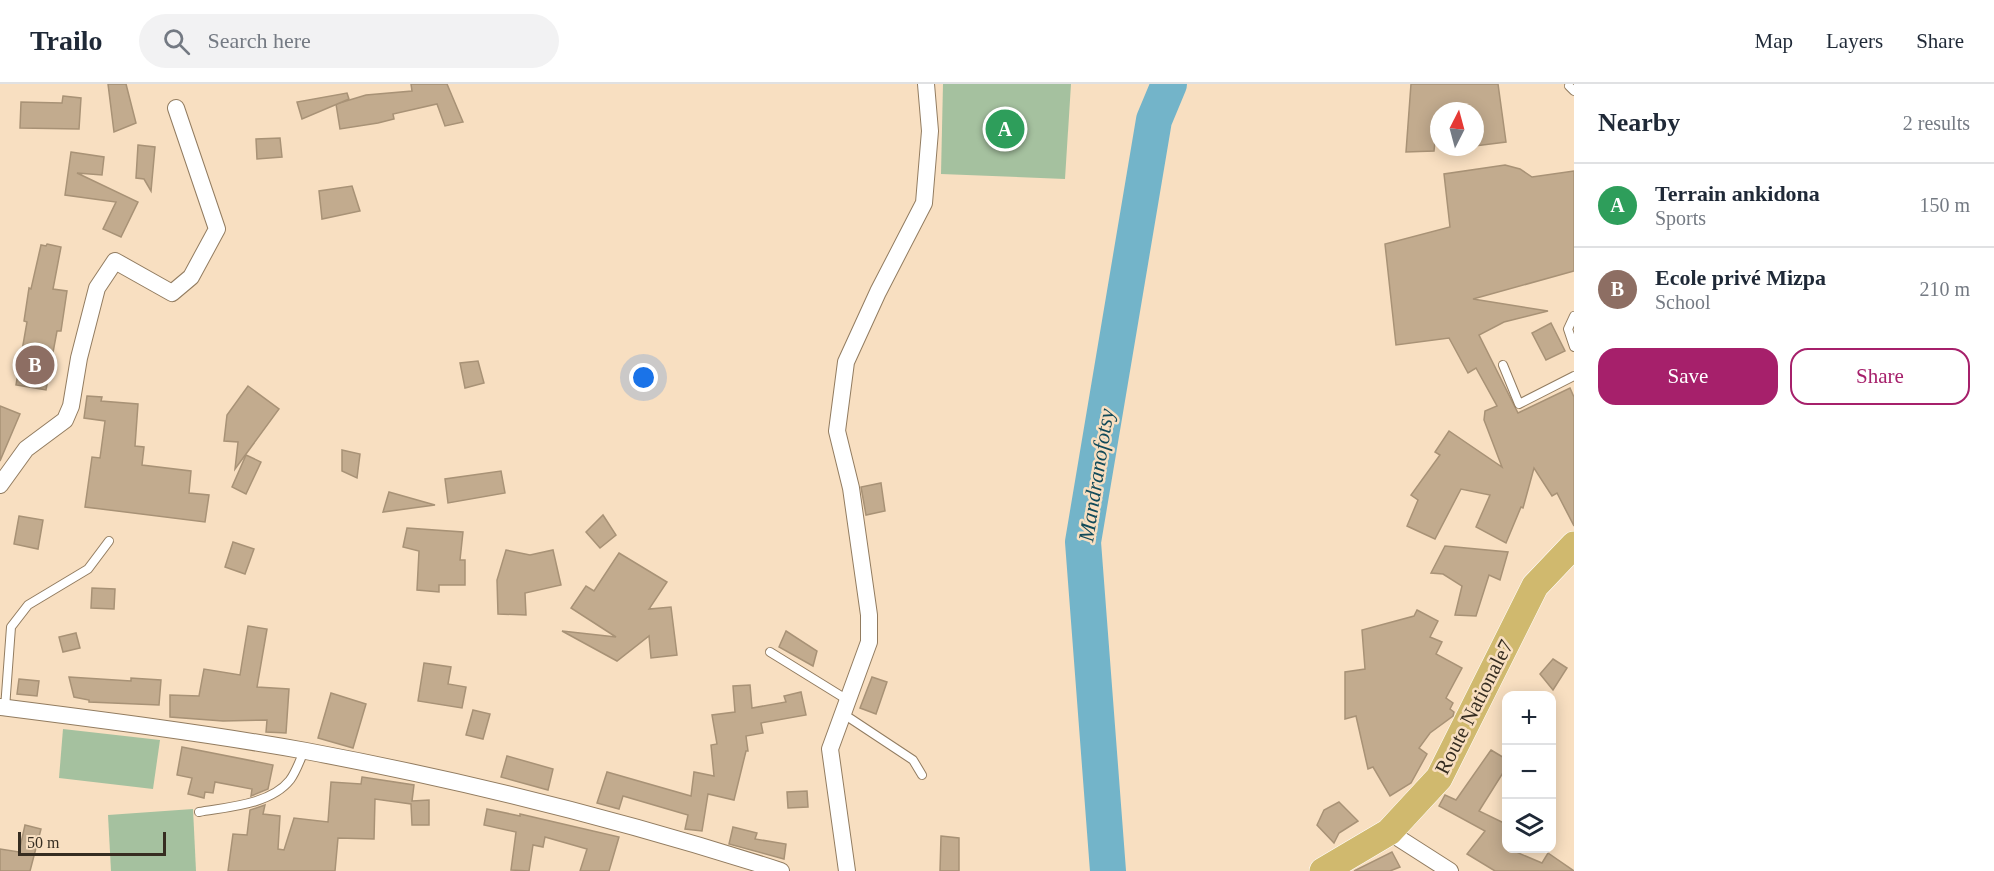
<!DOCTYPE html>
<meta charset="utf-8">
<style>
body{margin:0;font-family:"Times New Roman",serif;background:#f2f2f3;color:#1f2937}
.controls{position:absolute;right:18px;bottom:18px;display:grid;overflow:hidden;border-radius:12px;box-shadow:0 3px 15px #0003}
.controls button{width:54px;height:54px;display:grid;place-items:center;padding:0;border:0;border-bottom:2px solid #e0e1e3;background:#fff;color:#1f2937;font:30px sans-serif}
.compass{position:absolute;left:1430px;top:18px;width:54px;height:54px;border-radius:50%;background:#fff;box-shadow:0 3px 15px #0003;rotate:6deg}
.scale{position:absolute;left:18px;bottom:15px;width:148px;box-sizing:border-box;padding-left:6px;border:3px solid #362d21;border-top:0;font-size:16px;line-height:21px;white-space:nowrap;color:#362d21;-webkit-text-stroke:4px #f8dfc1;paint-order:stroke}
.you{position:absolute;left:644px;top:294px;width:21px;height:21px;margin:-15px;border:4px solid #fff;border-radius:50%;background:#1a73e8;box-shadow:0 0 0 9px #1a73e833}
.badge{display:grid;place-items:center;width:39px;height:39px;border-radius:50%;background:#a6206b;color:#fff;font-size:20px;font-weight:700}
.pin{position:absolute;translate:-50% -50%;border:3px solid #fff;box-shadow:0 2px 6px #0006}
.list{margin:0;padding:0;list-style:none}
h2{display:flex;justify-content:space-between;align-items:center;height:78px;margin:0;padding:0 24px;font-size:26px}
h2 small{font-size:20px;font-weight:400;color:#747a83}
.list li{display:grid;grid-template-columns:39px 1fr auto;gap:18px;align-items:center;box-sizing:border-box;height:84px;padding:0 24px;border-top:2px solid #e0e1e3}
.list b{display:block;font-size:22px;white-space:nowrap}
.list p{margin:0;font-size:20px;white-space:nowrap;color:#747a83}
.list em{font-size:20px;font-style:normal;color:#747a83}
.actions{display:flex;gap:12px;padding:18px 24px}
.actions a{flex:1;padding:14px 0;border:2px solid #a6206b;border-radius:18px;text-align:center;font-size:21px;color:#a6206b}
.actions .main{background:#a6206b;color:#fff}
.icon{flex:none;width:33px;height:33px;fill:none;stroke:currentColor;stroke-width:2;stroke-linecap:round;stroke-linejoin:round}
.map{position:relative;flex:none;width:1574px;height:787px;overflow:hidden}
header{display:flex;align-items:center;gap:36px;box-sizing:border-box;height:84px;padding:0 30px;background:#fff;border-bottom:2px solid #e0e1e3}
header strong{font-size:28px}
nav{display:flex;gap:33px;margin-inline-start:auto;font-size:21px}
.search{width:420px;height:54px;background:#f2f2f3;display:flex;align-items:center;gap:15px;box-sizing:border-box;padding:0 21px;border-radius:33px;color:#747a83;font-size:22px}
main{display:flex}
aside{flex:1;background:#fff}
.map>svg:first-child{display:block}
.green{fill:#a5c19f}
.lines{fill:none;stroke-linecap:round;stroke-linejoin:round}
.river{stroke:#73b4c9;stroke-width:36}
.building{fill:#c2ab8e;stroke:#a89276;stroke-width:1.5}
.lane-casing{stroke:#927c60;stroke-width:10}
.street-casing{stroke:#927c60;stroke-width:18}
.primary-casing{stroke:#fff;stroke-width:28}
.lane{stroke:#fff;stroke-width:8}
.street{stroke:#fff;stroke-width:16}
.primary{stroke:#d0b96e;stroke-width:27}
.labels{text-anchor:middle;dominant-baseline:central;stroke-width:5;stroke-linejoin:round;paint-order:stroke}
.street-label{font-size:21px;fill:#362d21;stroke:#f8dfc1}
.water-label{font-size:22px;font-style:italic;fill:#114a59;stroke:#f8dfc1}
</style>
<header>
<strong>Trailo</strong>
<div class="search"><svg class="icon" aria-label="search" viewBox="0 0 24 24"><circle cx="10" cy="10" r="6"/><path d="M15 15l6 6"/></svg>Search here</div>
<nav><a>Map</a><a>Layers</a><a>Share</a></nav>
</header>
<main>
<div class="map">
<svg width="1574" height="787" viewBox="0 0 1574 787">
<rect width="100%" height="100%" fill="#f8dfc1"/>
<g class="green">
<path d="M943,0H1071L1065,95L941,90Z"/>
<path d="M63,645L160,656L153,705L59,694Z"/>
<path d="M193,725L196,787H111L108,731Z"/>
</g>
<g class="lines">
<path class="river" d="M1108,787L1083,458L1154,36L1169,0"/>
</g>
<g class="building">
<path d="M108,0H126L136,39L114,48Z"/>
<path d="M411,0H447L463,38L445,42L437,20L393,30L394,35L378,39L340,45L336,20L366,11L412,7Z"/>
<path d="M1411,0H1498L1506,58L1475,62V27H1439V45L1436,46L1434,67L1406,68Z"/>
<path d="M347,9L349,15L302,35L297,18Z"/>
<path d="M63,12L81,14L79,45L20,44L21,18L62,19Z"/>
<path d="M280,54L282,73L257,75L256,55Z"/>
<path d="M138,61L155,63L151,107L144,95L136,94Z"/>
<path d="M71,68L104,73L102,91L77,89L138,118L121,153L103,145L116,118L65,111Z"/>
<path d="M1505,81L1520,85L1532,93L1574,87V187L1473,215L1548,227L1504,238L1479,251L1518,329L1570,304L1574,313V442L1557,409L1552,412L1534,384L1523,424L1521,423L1506,459L1476,443L1490,411L1461,405L1435,455L1407,442L1418,416L1411,411L1440,371L1435,368L1449,347L1502,383L1484,336L1485,327L1497,322L1476,284L1468,289L1449,254L1396,261L1385,160L1450,143L1444,90Z"/>
<path d="M352,102L360,127L322,135L319,107Z"/>
<path d="M47,160L61,163L53,205L67,207L61,247H57L46,306L16,301L27,238L24,237L29,204L31,205L41,161L46,162Z"/>
<path d="M1551,239L1565,267L1546,276L1532,249Z"/>
<path d="M478,277L484,299L465,304L460,279Z"/>
<path d="M248,302L279,325L235,385L238,358L224,357L227,331Z"/>
<path d="M87,312L102,313L101,317L138,320L135,362L144,363L142,381L191,387L189,409L209,411L205,438L85,423L92,373L100,374L105,337L84,334Z"/>
<path d="M0,322L20,330L0,377Z"/>
<path d="M342,366L360,370L357,394L342,387Z"/>
<path d="M246,371L261,378L246,410L232,403Z"/>
<path d="M501,387L505,409L448,419L445,395Z"/>
<path d="M881,399L885,427L866,431L861,403Z"/>
<path d="M389,408L435,421L383,428Z"/>
<path d="M603,431L616,451L600,464L586,448Z"/>
<path d="M19,432L43,436L38,465L14,460Z"/>
<path d="M407,444L463,448L460,476H465V501H439V508L417,506L419,467L403,463Z"/>
<path d="M233,458L254,465L245,490L225,483Z"/>
<path d="M1445,462L1508,468L1500,496L1489,491L1476,532L1455,531L1462,502L1443,490L1431,489Z"/>
<path d="M506,466L530,471L553,466L561,501L525,509L526,531L498,530L497,496Z"/>
<path d="M619,469L667,498L649,525L671,523L677,571L651,574L649,552L617,577L562,547L616,553L571,524L586,502L594,507Z"/>
<path d="M92,504L115,505L114,525L91,524Z"/>
<path d="M1417,526L1438,537L1430,553L1442,558L1436,570L1462,584L1446,614L1453,619L1450,625L1454,628L1453,632L1430,649L1419,664L1427,670L1411,699L1390,712L1373,683L1368,685L1356,632L1345,635V588L1365,585L1362,546L1414,532Z"/>
<path d="M248,542L267,545L257,603L289,605L286,649L266,648L267,636L223,637L170,633V611L199,612L204,585L240,591Z"/>
<path d="M786,547L817,567L813,582L779,563Z"/>
<path d="M76,549L80,564L63,568L59,553Z"/>
<path d="M1553,575L1567,584L1553,606L1540,590Z"/>
<path d="M424,579L451,583L448,600L466,603L462,624L418,617Z"/>
<path d="M69,593L131,597V594L161,596L159,621L89,618V616L74,613Z"/>
<path d="M872,593L887,598L876,630L860,624Z"/>
<path d="M19,595L39,597L37,612L17,610Z"/>
<path d="M750,601L752,624L786,618L784,612L801,608L806,631L761,639L763,649L746,652L748,667H746L734,716L708,710L702,747L685,745L688,731L623,712L619,725L597,719L607,688L691,712L694,688L714,692L711,661L717,660L712,631L735,628L733,602Z"/>
<path d="M331,609L366,620L353,664L318,654Z"/>
<path d="M473,626L490,630L483,655L466,651Z"/>
<path d="M182,663L273,681L268,705L251,712L252,705L215,698L213,709L205,708L204,714L188,710L192,694L177,691Z"/>
<path d="M1491,666L1506,675V684L1479,727L1506,740V765H1518L1516,768L1542,779L1548,769L1574,787H1495L1467,770L1485,747L1439,722L1445,711L1456,716Z"/>
<path d="M507,672L553,685L548,706L501,693Z"/>
<path d="M362,693L414,701L412,717L429,716V741H412L411,720L375,715L374,755L338,754L335,787H228L233,750L247,751L250,726L265,721L263,730L280,732L278,765L284,766L294,734L328,738L331,698L361,700Z"/>
<path d="M807,707L808,723L788,724L787,708Z"/>
<path d="M1339,718L1358,737L1339,749L1334,759L1317,741L1324,726Z"/>
<path d="M487,725L520,732V730L619,753L609,787H580L587,765L545,753L543,763L533,761L529,787L511,786L516,748L484,741Z"/>
<path d="M25,741L41,745L30,787H0V765L19,768Z"/>
<path d="M733,743L757,749L755,755L786,760L784,775L729,760Z"/>
<path d="M941,752L959,754V787H940Z"/>
<path d="M1392,768L1400,783L1390,787H1354Z"/>
</g>
<g class="lines">
<g class="lane-casing">
<g id="lane">
<path d="M1569,2L1574,7"/>
<path d="M1574,232L1568,245L1574,263"/>
<path d="M1503,281L1519,320L1574,292"/>
<path d="M770,568L846,615"/>
<path d="M5,624L11,543L28,521L88,485L109,457"/>
<path d="M842,629L913,676L922,691"/>
<path d="M199,728C227,723 270,721 290,696C296,688 300,676 304,667"/>
</g>
</g>
<g class="street-casing">
<g id="street">
<path d="M0,401L26,365L65,336L71,322L79,274L97,204L115,177L172,209L191,193L217,145L176,24"/>
<path d="M0,623C102,636 205,649 306,667C466,697 626,737 781,787"/>
<path d="M1389,748L1450,787"/>
<path d="M847,787L830,665L869,558V531L851,404L837,347L846,278L878,208L924,119L930,47L926,0"/>
</g>
</g>
<g class="primary-casing">
<path id="primary" d="M1323,787L1389,748L1439,694L1535,502L1574,461"/>
</g>
<use href="#lane" class="lane"/>
<use href="#street" class="street"/>
<use href="#primary" class="primary"/>
</g>
<g class="labels">
<g class="street-label">
<text transform="translate(1474 623) rotate(-63)">Route Nationale7</text>
</g>
<g class="water-label">
<text transform="translate(1096 391) rotate(-81)">Mandranofotsy</text>
</g>
</g>
</svg>
<div class="controls">
<button>+</button>
<button>−</button>
<button><svg class="icon" aria-label="layers" viewBox="0 0 24 24"><path d="M12 4l9 5-9 5-9-5zM3 14l9 5 9-5"/></svg></button>
</div>
<svg class="compass" viewBox="-18 -18 36 36"><path d="M0-13l5 13h-10z" fill="#e53935"/><path d="M0 13l5-13h-10z" fill="#747a83"/></svg>
<div class="scale">50 m</div>
<div class="you"></div>
<div class="pin badge" style="left:1005px;top:45px;background:#2e9e5b">A</div>
<div class="pin badge" style="left:35px;top:281px;background:#8d6e63">B</div>
</div>
<aside>
<h2>Nearby<small>2 results</small></h2>
<ul class="list">
<li><span class="badge" style="background:#2e9e5b">A</span><div><b>Terrain ankidona</b><p>Sports</p></div><em>150 m</em></li>
<li><span class="badge" style="background:#8d6e63">B</span><div><b>Ecole privé Mizpa</b><p>School</p></div><em>210 m</em></li>
</ul>
<div class="actions"><a class="main">Save</a><a>Share</a></div>
</aside>
</main>
